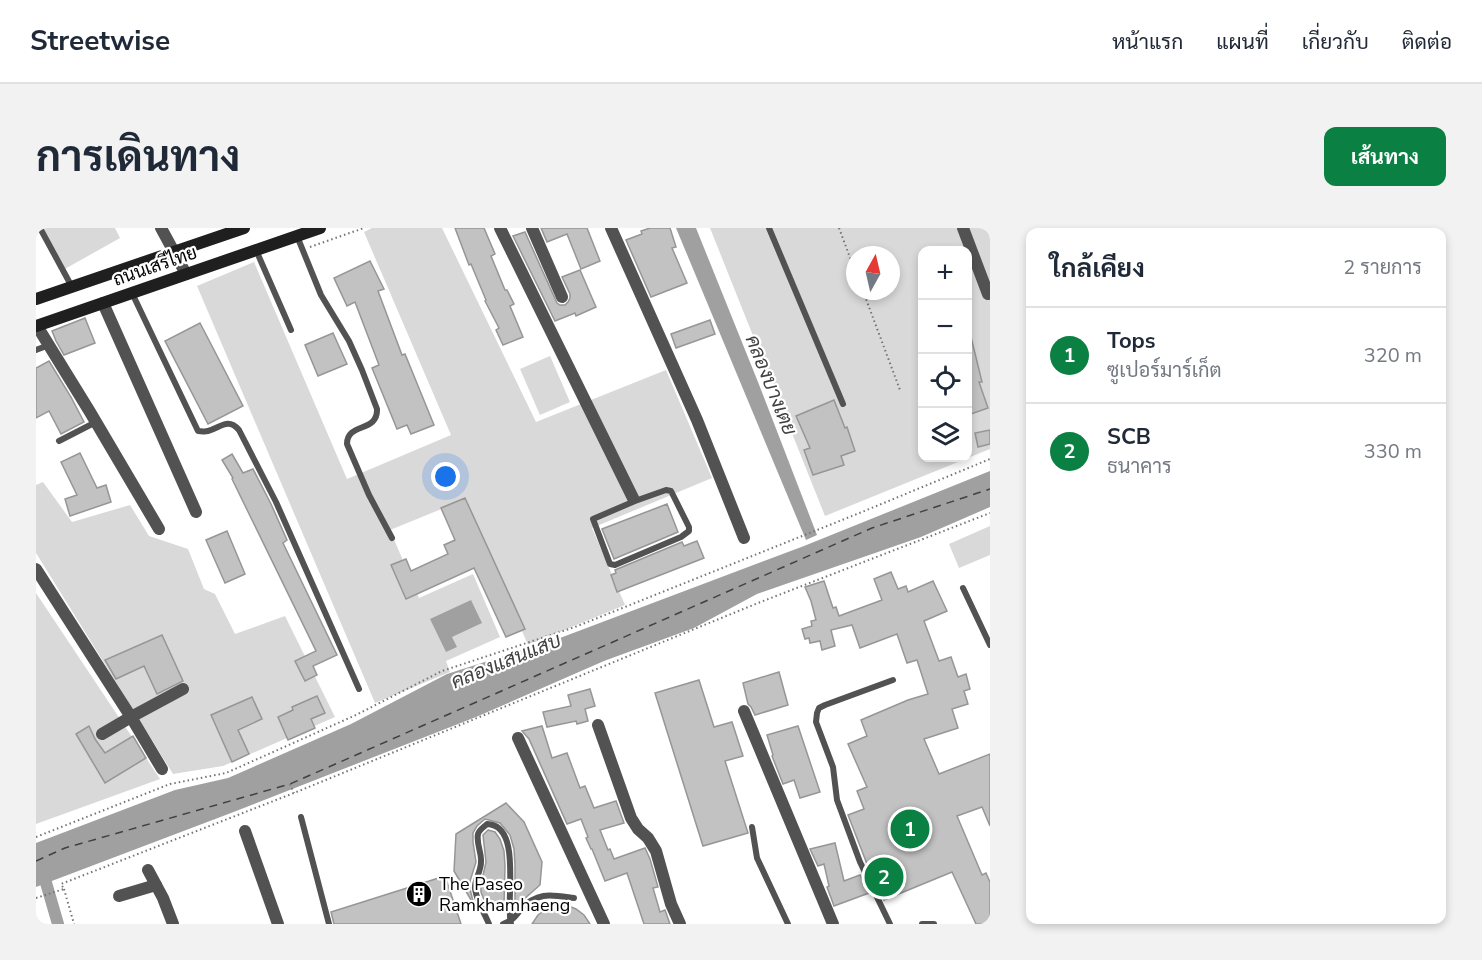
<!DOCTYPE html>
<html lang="th">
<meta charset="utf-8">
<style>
body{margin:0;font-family:"Nunito Sans",Sarabun,sans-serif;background:#f2f2f3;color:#1f2937}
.controls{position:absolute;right:18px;top:18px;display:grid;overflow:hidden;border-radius:12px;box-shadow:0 3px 9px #0003}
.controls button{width:54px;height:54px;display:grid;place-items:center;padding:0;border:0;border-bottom:2px solid #e0e1e3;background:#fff;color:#1f2937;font:30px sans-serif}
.compass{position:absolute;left:810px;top:18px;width:54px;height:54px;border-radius:50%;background:#fff;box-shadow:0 3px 9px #0003;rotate:8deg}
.you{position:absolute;left:410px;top:249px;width:21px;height:21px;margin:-15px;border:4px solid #fff;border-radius:50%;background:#1a73e8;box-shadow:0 0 0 9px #1a73e833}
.badge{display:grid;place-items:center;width:39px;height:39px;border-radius:50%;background:#0b8043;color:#fff;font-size:20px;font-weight:700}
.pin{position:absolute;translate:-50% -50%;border:3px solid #fff;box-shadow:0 2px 6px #0006}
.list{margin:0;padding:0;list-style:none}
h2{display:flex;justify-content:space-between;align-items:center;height:78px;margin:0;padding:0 24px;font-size:26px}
h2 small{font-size:20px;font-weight:400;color:#747a83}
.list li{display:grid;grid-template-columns:39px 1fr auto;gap:18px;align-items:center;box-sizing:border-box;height:96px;padding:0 24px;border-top:2px solid #e0e1e3}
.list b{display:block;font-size:22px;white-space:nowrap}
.list p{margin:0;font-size:20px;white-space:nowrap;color:#747a83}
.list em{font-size:20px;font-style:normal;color:#747a83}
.icon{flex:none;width:33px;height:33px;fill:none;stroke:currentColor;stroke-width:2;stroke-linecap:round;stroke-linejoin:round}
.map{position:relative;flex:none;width:954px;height:696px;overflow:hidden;border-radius:12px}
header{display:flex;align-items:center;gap:36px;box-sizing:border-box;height:84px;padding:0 30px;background:#fff;border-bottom:2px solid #e0e1e3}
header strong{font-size:28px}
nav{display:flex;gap:33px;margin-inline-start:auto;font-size:21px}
.intro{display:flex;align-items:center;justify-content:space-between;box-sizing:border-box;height:144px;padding:0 36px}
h1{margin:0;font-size:42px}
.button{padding:15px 27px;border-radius:12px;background:#0b8043;color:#fff;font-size:21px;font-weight:700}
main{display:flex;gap:36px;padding:0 36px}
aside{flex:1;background:#fff;border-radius:12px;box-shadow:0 3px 9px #0003}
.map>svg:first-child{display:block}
.green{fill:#d9d9d9;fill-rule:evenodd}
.water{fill:#a0a0a0}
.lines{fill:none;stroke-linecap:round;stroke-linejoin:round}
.canal{stroke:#a0a0a0;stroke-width:12}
.ferry{stroke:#414141;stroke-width:1.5;stroke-dasharray:8 6;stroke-linecap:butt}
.building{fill:#c2c2c2;stroke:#969696;stroke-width:1.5}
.path{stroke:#747474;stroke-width:2;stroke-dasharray:1.5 3;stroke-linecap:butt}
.service{stroke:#525252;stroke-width:6}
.minor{stroke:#525252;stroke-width:12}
.secondary{stroke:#1f1f1f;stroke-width:12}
.labels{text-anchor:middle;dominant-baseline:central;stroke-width:4.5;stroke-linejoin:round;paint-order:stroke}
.street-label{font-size:18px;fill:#000;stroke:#fff}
.poi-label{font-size:18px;fill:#000;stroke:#fff;text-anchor:start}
.water-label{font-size:20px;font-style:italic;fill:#414141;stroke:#fff}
</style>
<header>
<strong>Streetwise</strong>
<nav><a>หน้าแรก</a><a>แผนที่</a><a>เกี่ยวกับ</a><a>ติดต่อ</a></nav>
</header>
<div class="intro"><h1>การเดินทาง</h1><a class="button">เส้นทาง</a></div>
<main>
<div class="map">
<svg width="954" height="696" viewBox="0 0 954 696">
<rect width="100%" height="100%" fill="#fff"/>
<g class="green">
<path d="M3,0H79L84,10L27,42Z"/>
<path d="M336,0H406L500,194L630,142L676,250L556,300L589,377L492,417L430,271L354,302L383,370L437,346L464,409L410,433L414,444L339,475L161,58L218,34L311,251L415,207L328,4Z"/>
<path d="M674,0H954V221L789,288ZM886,22H932V230H886ZM819,27H855V63H819Z"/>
<path d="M514,128L534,174L504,187L484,141Z"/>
<path d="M7,254L36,294L94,277L113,308L152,321L168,361L179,366L199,406L249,388L299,489L187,538L137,546L0,325V257Z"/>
<path d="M954,298V327L923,340L913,316Z"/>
<path d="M0,365L124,551L0,596Z"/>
</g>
<g class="water">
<path d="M640,0H660L722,154L781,307L770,312Z"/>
<path d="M954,243V279L885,309L721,366L658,400L568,433L440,489L195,585L0,659V615L139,562L192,550L315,496L411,446L524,410L768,318Z"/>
<path d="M435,372L446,395L416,409L421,419L410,424L394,391Z"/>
</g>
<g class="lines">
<path class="canal" d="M6,641L22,696"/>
<path class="ferry" d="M0,633L29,620L254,556L836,300L954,261"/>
</g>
<g class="building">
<path d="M419,0H448L459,26L455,28L469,62H471L478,76L474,78L487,109L467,117L460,102L463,100L449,73L450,72L435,36L433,37Z"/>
<path d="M505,0H551L564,33L545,41L531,6L511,14Z"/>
<path d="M614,0H634L640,19L636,20L651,55L615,69L590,12L606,6L605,3Z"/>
<path d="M489,4L521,75L524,77H529L532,74L534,70V66L526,49L544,42L560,79L540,88L539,85L519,93L477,8Z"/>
<path d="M334,33L348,61L342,63L366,127L369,126L398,197L375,206L371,197L361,201L336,140L343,137L319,74L311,78L298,50Z"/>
<path d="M49,90L59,115L28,127L20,113L16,103Z"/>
<path d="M674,92L679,106L640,120L635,106Z"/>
<path d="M164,95L207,178L172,196L129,113Z"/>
<path d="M297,105L311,136L282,148L269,117Z"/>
<path d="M935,109L946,154H943L952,180L932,187V110Z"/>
<path d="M13,133L35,169L48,194L25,206L13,183L0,190V140Z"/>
<path d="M798,172L809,200L811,199L819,223L805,228L808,237L777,247L768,222L774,220L760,188Z"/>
<path d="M954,202V216L942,219L939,205Z"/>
<path d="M44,225L61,260L70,257L75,274L34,288L29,271L41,267L25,234Z"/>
<path d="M196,226L207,245L217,241L235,276L251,312L247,315L301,427L277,438L281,447L269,453L259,433L280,423L196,251L197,250L186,232Z"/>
<path d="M429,270L489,401L470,409L438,340L370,371L355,337L370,331L375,343L412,326L408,317L419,312L405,280Z"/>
<path d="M631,276L642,304L578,331L566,301Z"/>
<path d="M191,303L209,346L189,355L170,312Z"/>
<path d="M661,313L668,330L581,364L575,347L580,345L579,342L646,314L648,318Z"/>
<path d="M855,344L862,361L870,358L872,364L897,353L911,383L888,393L903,433L915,429L922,449L930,446L934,461L928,463L932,476L916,481L922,500L888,511L903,546L954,526V598L946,579L921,588L946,647L950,645L954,654V696H940L916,644L848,672L831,636L812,587L828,581L821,563L831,559L812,516L831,508L825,492L872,472L892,466L881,432L871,435L861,406L824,420L816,397L795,402L799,418L786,422L784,413L774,415L773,410L769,411L766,401L776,398L775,393L780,392L775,373L769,359L788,353L797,380L800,379L803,388L846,372L838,351Z"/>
<path d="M126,407L147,453L121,466L108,438L80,451L69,432Z"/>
<path d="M743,444L752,477L719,487L715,479L712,476L707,455Z"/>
<path d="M663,452L678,499L696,494L707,528L689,533L712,605L667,618L619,465Z"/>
<path d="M554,461L559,478L549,481L552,493L541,496L540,493L511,499L507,484L535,478L532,467Z"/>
<path d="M281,468L289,485L275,491L279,500L252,512L242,489L257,482L256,479Z"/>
<path d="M216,469L226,491L202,502L213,526L196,534L175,487Z"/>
<path d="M53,498L59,511L69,525L97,508L110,530L69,555L40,506Z"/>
<path d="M506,498L516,530L531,525L544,560L549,558L558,580L580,573L588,595L564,602L572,622L574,621L578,631L609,620L614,631L622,659L617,660L624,684L629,682L634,696H608L591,645L569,653L556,621H555L550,610L552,609L545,591L531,596L493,511L486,503Z"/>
<path d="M762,498L784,564L764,570L758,552L747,556L736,528L737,527L731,507Z"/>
<path d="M470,575L488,594L506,634L504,657L479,679V637L478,621L474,607L464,595L449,591L441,598L437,605V614L440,634L434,653V661L438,677L418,643L420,606Z"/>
<path d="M452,602L459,604L464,611L468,623L469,638L468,679L450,677L445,664V656L450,634L447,607Z"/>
<path d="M799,615L808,653L824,647L833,665L798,678L791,659L793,658L788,636L782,638L774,621Z"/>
<path d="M409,648L425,696H298L295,684Z"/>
<path d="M520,677H530L540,681L548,687L554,696H496L502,687L511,680Z"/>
</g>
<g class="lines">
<g class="path">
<path d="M803,0L819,43"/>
<path d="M274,19L328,0"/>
<path d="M827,63L864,162"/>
<path d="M254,556L258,565"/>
<path d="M0,609L134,556L190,545L320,487L406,443L539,399L826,284L954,231"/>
<path d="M28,661L38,696"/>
<path d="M0,670L28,661L25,656L258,565L722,375L954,285"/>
</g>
<g class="service">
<path d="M4,0L36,59"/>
<path d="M733,0L807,176"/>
<path d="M261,8L285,67L313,113L326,142L341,181C342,205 311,194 311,216L333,267L356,310"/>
<path d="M220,22L255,102"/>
<path d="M96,65L162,203C165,203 168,204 172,203C184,200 192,189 203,202L240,274L323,461"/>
<path d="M0,122L13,117"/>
<path d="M23,213L60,194"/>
<path d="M630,262L635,263L653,299V303L645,309L579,337L574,336L557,291L599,273Z"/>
<path d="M927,360L954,417"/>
<path d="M265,589L293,696"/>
<path d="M716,599L721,630L752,696"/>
<path d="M453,696C448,684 441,674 439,661C438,652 445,644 445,634C446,625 440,616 442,606C443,602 448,599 451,596C487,597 469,673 475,696"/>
<path d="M467,696C476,693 480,688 485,681C502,663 516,667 538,670"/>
<path d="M854,696L824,634L801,572L797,539L780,494L781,485L783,480L789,477L857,452"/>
<path d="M886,696H898"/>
</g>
<g class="minor">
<path d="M125,0L150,46"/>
<path d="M464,0L597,270"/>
<path d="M496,0L526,69"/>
<path d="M575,0L661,192L708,310"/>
<path d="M927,0L952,66"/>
<path d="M67,75L160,284"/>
<path d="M1,98L54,184L123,301"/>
<path d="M0,341L95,489L147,461"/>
<path d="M708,483L797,696"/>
<path d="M562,497L595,590L602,601L612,610L620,623L635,676L644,696"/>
<path d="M66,506L95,489L126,541"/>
<path d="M482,510L568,696"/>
<path d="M209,603L242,696"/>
<path d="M112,642L127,670L137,696"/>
<path d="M83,668L120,657"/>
</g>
<g class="secondary">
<path d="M0,71L208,0"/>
<path d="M0,98L284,0"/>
</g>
</g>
<defs>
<g id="building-disc" transform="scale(1.35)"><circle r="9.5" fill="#000" stroke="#fff"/><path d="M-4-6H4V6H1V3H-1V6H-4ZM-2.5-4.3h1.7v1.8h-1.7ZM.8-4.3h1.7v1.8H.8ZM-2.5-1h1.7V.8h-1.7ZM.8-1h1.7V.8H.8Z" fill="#fff"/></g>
</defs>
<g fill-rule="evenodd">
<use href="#building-disc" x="383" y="666"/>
</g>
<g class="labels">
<g class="street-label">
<text transform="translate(119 38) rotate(-19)">ถนนเสรีไทย</text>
</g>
<g class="poi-label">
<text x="403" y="656">The Paseo<tspan x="403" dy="21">Ramkhamhaeng</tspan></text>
</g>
<g class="water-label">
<text transform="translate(735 157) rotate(68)">คลองบางเตย</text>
<text transform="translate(470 433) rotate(-22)">คลองแสนแสบ</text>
</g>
</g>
</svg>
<div class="controls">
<button>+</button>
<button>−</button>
<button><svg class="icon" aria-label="locate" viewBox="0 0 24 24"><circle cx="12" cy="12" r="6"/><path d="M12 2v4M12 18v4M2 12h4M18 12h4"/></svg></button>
<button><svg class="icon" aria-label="layers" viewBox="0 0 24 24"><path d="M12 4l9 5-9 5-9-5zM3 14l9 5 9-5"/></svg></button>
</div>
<svg class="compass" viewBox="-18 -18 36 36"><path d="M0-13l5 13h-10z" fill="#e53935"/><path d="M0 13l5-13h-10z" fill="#747a83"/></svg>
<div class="you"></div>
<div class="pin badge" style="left:874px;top:601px">1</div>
<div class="pin badge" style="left:848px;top:649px">2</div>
</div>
<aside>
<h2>ใกล้เคียง<small>2 รายการ</small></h2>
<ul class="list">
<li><span class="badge">1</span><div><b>Tops</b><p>ซูเปอร์มาร์เก็ต</p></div><em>320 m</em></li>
<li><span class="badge">2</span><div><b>SCB</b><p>ธนาคาร</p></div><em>330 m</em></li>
</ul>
</aside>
</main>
